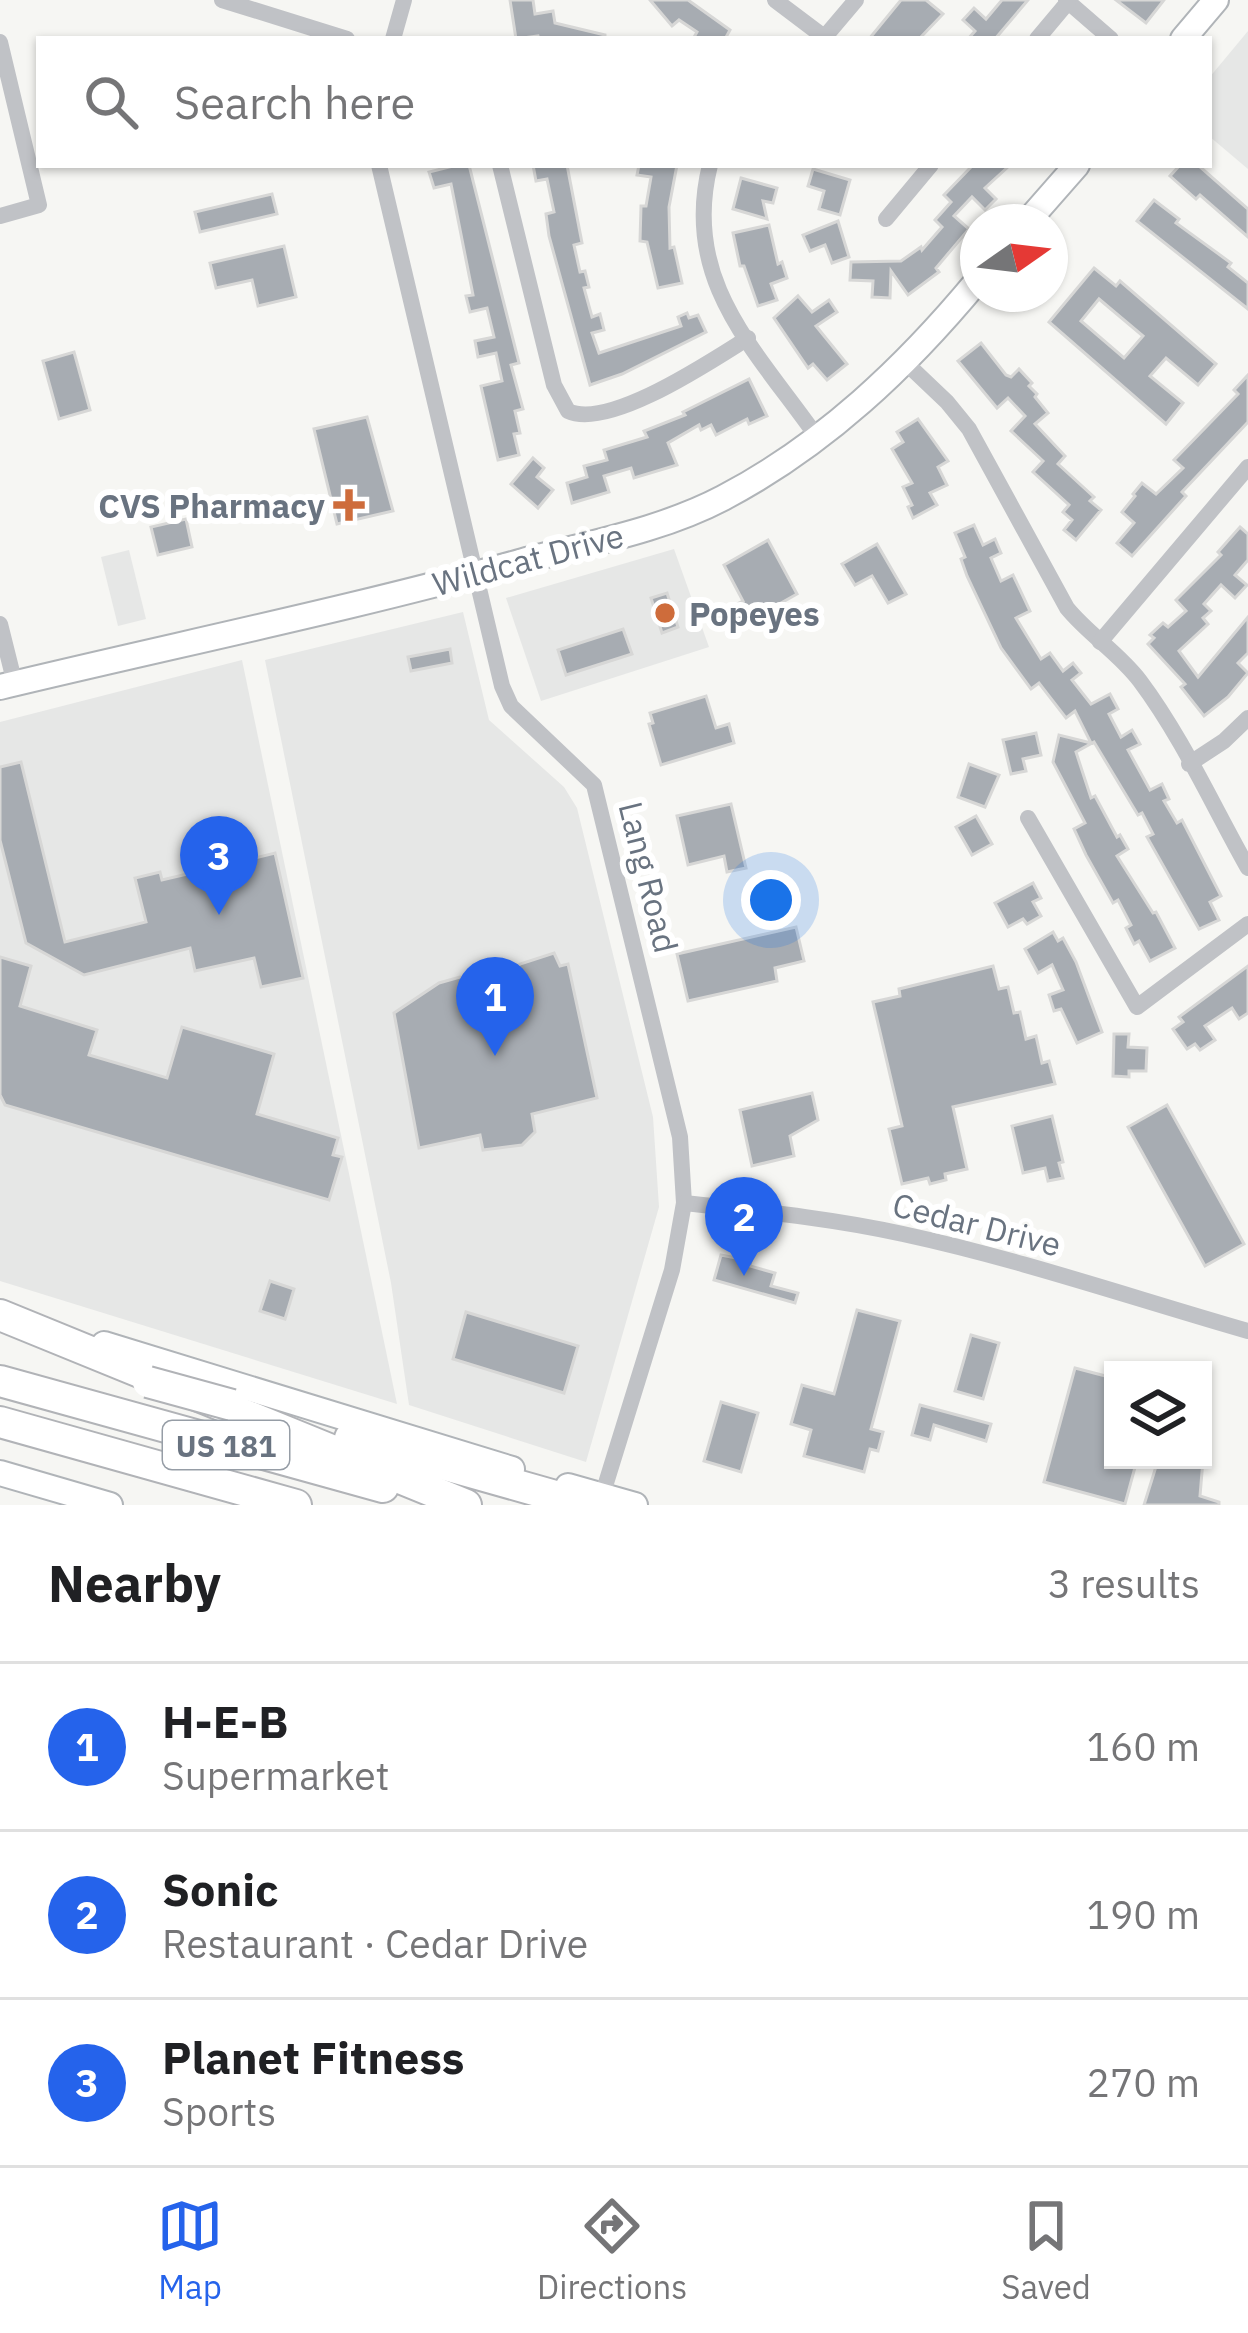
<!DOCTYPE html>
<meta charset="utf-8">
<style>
body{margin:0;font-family:"IBM Plex Sans",sans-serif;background:#f6f6f6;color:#202124}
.controls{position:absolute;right:36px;bottom:36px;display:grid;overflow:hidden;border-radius:0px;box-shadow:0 3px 9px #0004}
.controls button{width:108px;height:108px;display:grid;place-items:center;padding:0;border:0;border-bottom:3px solid #e0e0e0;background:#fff;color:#202124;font:60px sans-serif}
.compass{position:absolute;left:960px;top:204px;width:108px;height:108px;border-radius:50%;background:#fff;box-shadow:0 3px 9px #0004;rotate:76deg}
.you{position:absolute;left:771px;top:900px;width:42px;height:42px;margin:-30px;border:9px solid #fff;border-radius:50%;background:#1a73e8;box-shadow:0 0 0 18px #1a73e833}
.badge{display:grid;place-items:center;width:78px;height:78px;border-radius:50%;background:#2563eb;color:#fff;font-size:39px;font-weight:700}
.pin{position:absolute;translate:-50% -99px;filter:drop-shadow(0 3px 6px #0008)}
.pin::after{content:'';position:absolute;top:63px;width:42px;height:36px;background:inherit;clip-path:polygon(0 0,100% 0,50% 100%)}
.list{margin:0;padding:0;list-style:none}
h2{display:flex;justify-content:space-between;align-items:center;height:156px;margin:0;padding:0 48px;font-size:51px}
h2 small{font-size:39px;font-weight:400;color:#757577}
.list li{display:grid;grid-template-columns:78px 1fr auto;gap:36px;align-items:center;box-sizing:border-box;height:168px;padding:0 48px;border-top:3px solid #e0e0e0}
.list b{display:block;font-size:45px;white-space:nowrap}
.list p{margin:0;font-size:39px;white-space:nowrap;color:#757577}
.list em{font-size:39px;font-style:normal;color:#757577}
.icon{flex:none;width:66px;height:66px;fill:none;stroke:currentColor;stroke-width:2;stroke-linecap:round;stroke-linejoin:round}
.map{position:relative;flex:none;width:1248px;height:1505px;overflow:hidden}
.search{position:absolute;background:#fff;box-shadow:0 3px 9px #0004;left:36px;right:36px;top:36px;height:132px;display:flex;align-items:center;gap:30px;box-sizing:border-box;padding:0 42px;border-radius:0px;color:#757577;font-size:45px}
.sheet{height:660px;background:#fff}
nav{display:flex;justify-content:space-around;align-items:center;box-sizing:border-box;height:168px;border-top:3px solid #e0e0e0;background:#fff;font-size:33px;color:#757577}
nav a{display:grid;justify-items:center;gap:6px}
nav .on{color:#2563eb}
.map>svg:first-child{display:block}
.built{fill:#e6e7e6}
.building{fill:#a7acb2;stroke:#d7d7d6;stroke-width:3;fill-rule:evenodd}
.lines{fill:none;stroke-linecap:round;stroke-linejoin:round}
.secondary-casing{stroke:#b0b4b8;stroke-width:28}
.motorway-casing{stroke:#b1b3b7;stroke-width:34}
.minor{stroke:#c0c2c6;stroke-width:16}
.secondary{stroke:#fff;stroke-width:24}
.motorway{stroke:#fff;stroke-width:30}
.motorway-bridge-casing{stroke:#b1b3b7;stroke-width:34;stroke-linecap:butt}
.motorway-bridge{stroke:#fff;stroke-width:30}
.poi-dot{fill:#ce6c3b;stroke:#fff;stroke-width:4.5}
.labels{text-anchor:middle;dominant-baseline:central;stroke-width:12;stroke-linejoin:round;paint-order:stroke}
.shield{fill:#fff;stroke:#969da6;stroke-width:3}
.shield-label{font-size:30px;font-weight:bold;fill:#697380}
.poi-label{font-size:33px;font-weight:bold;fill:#697380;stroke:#fff;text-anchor:end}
.street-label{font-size:33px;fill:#697380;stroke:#fff}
</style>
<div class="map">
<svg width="1248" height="1505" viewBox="0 0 1248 1505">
<rect width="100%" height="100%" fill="#f6f6f3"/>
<g class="built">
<path d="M1248,31V169L1209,136V78Z"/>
<path d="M674,549L709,647L541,701L506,598Z"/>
<path d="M129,550L146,619L118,626L101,557Z"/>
<path d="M463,612L489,720L564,787L577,808L653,1117L659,1207L586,1462L409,1405L391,1283L265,660Z"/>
<path d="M242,660L397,1404L0,1281V722Z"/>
</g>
<g class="building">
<path d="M510,0H533L535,14L553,11L555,23L605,35V39H539L538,36L516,39Z"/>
<path d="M650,0H688L730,30L725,39H693L697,32L679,20L672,26Z"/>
<path d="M901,0H926L943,14L919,39H869Z"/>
<path d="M1002,0H1028L995,39H968L975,31L963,20L974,8L986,19Z"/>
<path d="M1116,0H1164L1146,23Z"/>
<path d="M457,165H469L519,363L511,365L523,409L515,411L520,433L514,434L519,455L498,460L481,386L502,381L496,353L478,357L475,341L494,337L487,308L470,312L466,296L473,295L451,184L434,188L429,172Z"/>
<path d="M533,165H567L582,243L574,245L580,272L585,271L589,287L584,288L592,317L600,314L604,330L592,333L599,353L681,326L678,317L687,313L689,318L698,315L706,332L622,374L590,385L549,236L546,214L554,212L547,179L536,181Z"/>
<path d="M639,165H677L669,207L670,248L674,247L682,283L658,288L647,242L640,241L641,206H646L651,177L637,175Z"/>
<path d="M973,165H1010L985,188L996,199L985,210L972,197L954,216L969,229L936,268L939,272L908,295L891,271L890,298L872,297L873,281L850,280L851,262L901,261L921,247L922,250L942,227L935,220L951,202L944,195Z"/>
<path d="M1180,165H1198L1248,209V237L1200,195L1196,199L1170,176Z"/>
<path d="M813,169L850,180L840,215L819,209L824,191L808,186Z"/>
<path d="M741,178L777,188L773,203L763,201L767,219L733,209Z"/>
<path d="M272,194L277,214L200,232L195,212Z"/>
<path d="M1154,200L1179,219L1176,223L1231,263L1228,267L1248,283V309L1137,221Z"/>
<path d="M838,221L849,257L832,263L825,245L810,251L803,235Z"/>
<path d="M769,225L778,264L782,262L787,278L771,284L777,300L758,306L744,266H740L733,233Z"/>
<path d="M284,246L296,297L258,306L252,280L216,288L210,263Z"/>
<path d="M1094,268L1116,286L1120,281L1216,364L1198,385L1166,358L1150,376L1183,403L1166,424L1049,322ZM1099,299L1143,336L1124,358L1081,321Z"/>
<path d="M798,296L812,312L829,300L837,312L816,326L847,364L827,380L813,364L808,368L774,318Z"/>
<path d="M981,343L1006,375L1011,377L1019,369L1032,383L1029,386L1037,394L1035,397L1048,413L1035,424L1065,456L1058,464L1094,497L1090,501L1101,510L1076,540L1064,530L1072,520L1063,512L1069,505L1033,472L1043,461L1011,431L1025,416L1008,398L997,408L958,361Z"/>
<path d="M74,352L90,410L59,419L43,361Z"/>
<path d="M1248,375V422L1182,492L1186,496L1132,556L1117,543L1134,523L1122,512L1135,496L1133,494L1142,483L1156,494L1183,468L1174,460L1238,394L1234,390Z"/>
<path d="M749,379L767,416L749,424L747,419L716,435L711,425L701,430L699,425L668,443L677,465L634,478L631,468L604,476L609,492L572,503L567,483L587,477L584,466L607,460L604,450L647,437L644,431L685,415L683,412Z"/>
<path d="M367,417L393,511L337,524L314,429Z"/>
<path d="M918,419L948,461L938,467L947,485L930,493L937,505L913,518L908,507L912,505L903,487L912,483L892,449L903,442L897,432Z"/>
<path d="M533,458L544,468L537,477L553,490L538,508L511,484Z"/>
<path d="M186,519L192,547L158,555L151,527Z"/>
<path d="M974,525L983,545L995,539L1001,553L991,558L1001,581L1013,575L1030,611L1016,618L1041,659L1050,653L1063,671L1073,663L1081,673L1072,680L1091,704L1110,694L1118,709L1109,714L1121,737L1132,730L1140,744L1128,750L1150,790L1162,784L1169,799L1164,801L1177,823L1182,820L1221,896L1210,902L1219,920L1199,929L1147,837L1153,834L1142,813L1138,815L1094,742L1076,752L1091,798L1095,796L1117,837L1120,835L1128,849L1117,856L1153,913L1156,912L1175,948L1150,961L1139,941L1134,944L1126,928L1131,925L1118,900L1113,903L1086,855L1074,829L1085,823L1053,762L1059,735L1091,743L1075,711L1066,718L1039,683L1031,689L1001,648L967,576L961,559L965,557L955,533Z"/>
<path d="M1240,527L1248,534V560L1235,575L1247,585L1235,598L1221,585L1204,604L1211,611L1203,618L1208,624L1179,651L1198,677L1248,617V653L1238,663L1248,673L1228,697L1204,716L1181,687L1185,684L1148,644L1154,638L1150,635L1163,623L1168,627L1186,611L1176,600L1221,555L1218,552Z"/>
<path d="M768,540L797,594L735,629L725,610L743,601L724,565Z"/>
<path d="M877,544L906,594L888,603L872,576L855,585L842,564Z"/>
<path d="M667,593L678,627L662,633L651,598Z"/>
<path d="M623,629L632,654L566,675L558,650Z"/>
<path d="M450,649L452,663L411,671L408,657Z"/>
<path d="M706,696L716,728L729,724L734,743L661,765L649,724L653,723L650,713Z"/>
<path d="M1036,733L1041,755L1023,759L1026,771L1011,774L1003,740Z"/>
<path d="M21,762L65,942L146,922L135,878L160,872L162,880L204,870L203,863L241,855L243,861L275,853L303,978L261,987L254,958L195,971L190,948L84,975L26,943L0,840V767Z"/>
<path d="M969,764L999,775L985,807L958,797Z"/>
<path d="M731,804L746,868L727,872L724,856L688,865L677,816Z"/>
<path d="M976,816L992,844L972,855L956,827Z"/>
<path d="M1033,883L1041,898L1033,902L1041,916L1027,924L1023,919L1008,927L995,903Z"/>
<path d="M796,927L804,961L775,968L777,981L688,1001L677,954Z"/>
<path d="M1053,932L1058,941L1063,938L1076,962L1102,1032L1077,1043L1061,1009L1054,1011L1049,995L1063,990L1052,965L1038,973L1025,949Z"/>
<path d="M554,953L560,966L568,964L597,1098L532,1114L535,1132L522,1145L483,1150L480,1135L419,1148L394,1013L439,983L460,977L498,983L520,964Z"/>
<path d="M0,957L31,966L20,1006L97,1030L89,1055L167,1078L182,1027L274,1054L257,1114L338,1138L333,1155L342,1157L329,1200L5,1105L0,1095Z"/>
<path d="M993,966L999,989L1008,987L1014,1013L1020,1012L1026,1039L1036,1036L1042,1063L1049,1061L1055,1084L953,1107L967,1169L945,1174L946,1180L930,1184L928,1178L902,1184L889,1129L902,1126L873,1002L900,996L899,989Z"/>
<path d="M1248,966V1013L1239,1019L1232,1008L1205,1026L1215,1040L1200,1050L1195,1044L1187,1049L1173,1029L1183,1022L1179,1017Z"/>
<path d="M1114,1034H1129L1128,1047L1147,1048L1146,1071H1129V1077L1113,1076Z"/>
<path d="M812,1093L818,1120L790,1136L794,1156L752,1166L740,1110Z"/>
<path d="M1167,1105L1244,1244L1205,1266L1128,1127Z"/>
<path d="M1052,1116L1063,1162L1059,1163L1063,1178L1048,1181L1045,1168L1023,1173L1012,1126Z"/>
<path d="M721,1255L751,1261L750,1266L775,1273L771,1286L798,1293L795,1303L714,1280Z"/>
<path d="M270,1281L294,1289L285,1319L260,1311Z"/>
<path d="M857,1310L900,1321L871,1429L883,1432L878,1451L870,1449L864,1472L804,1456L811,1430L791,1424L802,1385L834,1394Z"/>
<path d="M466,1312L578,1346L564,1393L453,1359Z"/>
<path d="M971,1335L999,1343L983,1399L955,1391Z"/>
<path d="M1075,1368L1113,1378V1460H1137L1125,1504L1044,1482Z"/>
<path d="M721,1402L758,1413L741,1472L704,1461Z"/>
<path d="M920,1405L991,1424L986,1441L934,1425L930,1440L912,1435Z"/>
<path d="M1158,1460H1203L1200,1496L1219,1502V1505H1144Z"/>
</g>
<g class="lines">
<g class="secondary-casing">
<g id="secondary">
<path d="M1183,39L1216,0"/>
<path d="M1027,222L1077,165"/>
<path d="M0,687C174,645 351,609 523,561C590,543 662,530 723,498C824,445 906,367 978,280"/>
<path d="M104,1344L512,1469"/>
<path d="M0,1473L110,1505"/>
<path d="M568,1486L635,1505"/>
</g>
</g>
<g class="motorway-casing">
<g id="motorway">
<path d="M0,1315L466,1505"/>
<path d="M0,1381L383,1487"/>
<path d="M0,1422L296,1505"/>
<path d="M350,1438L587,1505"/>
</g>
</g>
<g class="minor">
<path d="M222,0L347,39"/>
<path d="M775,0L824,37"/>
<path d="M1066,0L1111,39"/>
<path d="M393,39L404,0"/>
<path d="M823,39L856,0"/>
<path d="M1037,39L1068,2"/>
<path d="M0,42L39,205L0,216"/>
<path d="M379,165L502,686L511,706L594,785L680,1137L684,1203L672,1270L602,1496"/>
<path d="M500,165L554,385L568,411C609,430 711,361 748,338"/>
<path d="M710,165C681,281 755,349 817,437"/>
<path d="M886,219L931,165"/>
<path d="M906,363L947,402L969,429L1067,608C1089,635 1119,653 1140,681C1182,737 1213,806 1248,868"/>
<path d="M0,624L15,684"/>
<path d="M1100,642L1248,467"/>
<path d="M1189,764L1224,741L1248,718"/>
<path d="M1028,818L1137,1007L1248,924"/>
<path d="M684,1203C757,1211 831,1218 903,1234C1019,1259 1133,1298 1248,1331"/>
</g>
<use href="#secondary" class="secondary"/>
<use href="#motorway" class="motorway"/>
<g class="motorway-bridge-casing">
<path id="motorway-bridge" d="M148,1382L232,1405"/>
</g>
<use href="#motorway-bridge" class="motorway-bridge"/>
</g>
<g class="poi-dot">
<path d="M343 487h12v12h12v12h-12v12h-12v-12h-12v-12h12z"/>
<circle cx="665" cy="613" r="12"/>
</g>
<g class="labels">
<rect class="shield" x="163" y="1421" width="126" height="48" rx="9"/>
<g class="shield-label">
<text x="226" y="1445">US 181</text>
</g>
<g class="poi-label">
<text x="325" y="505">CVS Pharmacy</text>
<text x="689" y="613" text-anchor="start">Popeyes</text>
</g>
<g class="street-label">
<text transform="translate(528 559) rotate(-15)">Wildcat Drive</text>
<text transform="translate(649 877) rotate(76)">Lang Road</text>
<text transform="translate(977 1224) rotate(14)">Cedar Drive</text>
</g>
</g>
</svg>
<div class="controls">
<button><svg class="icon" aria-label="layers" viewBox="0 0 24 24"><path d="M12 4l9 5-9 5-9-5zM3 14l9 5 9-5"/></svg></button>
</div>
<svg class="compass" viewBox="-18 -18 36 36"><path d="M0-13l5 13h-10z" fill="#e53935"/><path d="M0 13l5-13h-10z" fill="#757577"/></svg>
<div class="you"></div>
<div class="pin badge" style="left:495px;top:1056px">1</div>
<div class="pin badge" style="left:744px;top:1276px">2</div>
<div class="pin badge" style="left:219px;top:915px">3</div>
<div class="search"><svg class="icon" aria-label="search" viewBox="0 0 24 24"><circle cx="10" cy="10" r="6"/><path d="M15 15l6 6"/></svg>Search here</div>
</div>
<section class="sheet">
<h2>Nearby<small>3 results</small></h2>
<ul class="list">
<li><span class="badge">1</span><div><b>H-E-B</b><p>Supermarket</p></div><em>160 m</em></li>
<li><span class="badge">2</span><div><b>Sonic</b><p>Restaurant · Cedar Drive</p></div><em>190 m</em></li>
<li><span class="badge">3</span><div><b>Planet Fitness</b><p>Sports</p></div><em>270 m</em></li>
</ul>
</section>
<nav>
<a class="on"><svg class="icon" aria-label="map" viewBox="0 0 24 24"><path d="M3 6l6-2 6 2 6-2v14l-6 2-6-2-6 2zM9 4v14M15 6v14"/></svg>Map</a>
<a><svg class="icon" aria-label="directions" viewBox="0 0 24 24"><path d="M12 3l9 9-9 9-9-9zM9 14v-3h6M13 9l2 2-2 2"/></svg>Directions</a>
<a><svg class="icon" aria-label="saved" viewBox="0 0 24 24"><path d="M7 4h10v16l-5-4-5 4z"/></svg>Saved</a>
</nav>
